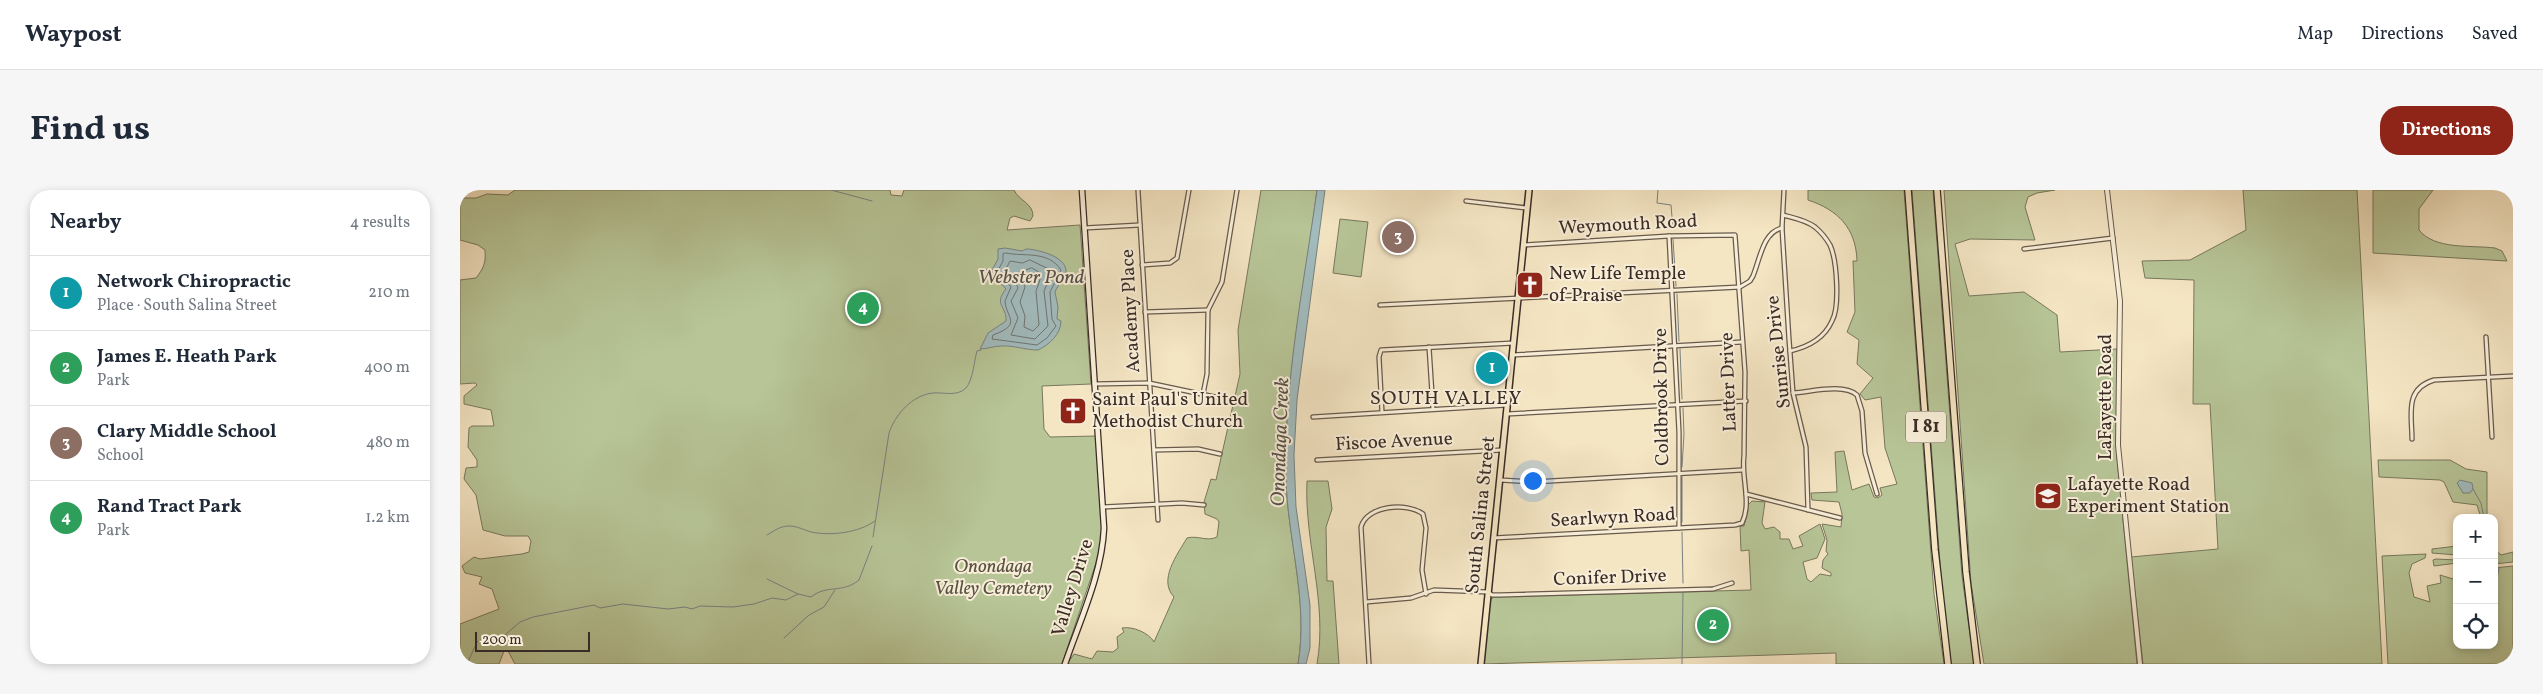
<!DOCTYPE html>
<meta charset="utf-8">
<style>
body{margin:0;font-family:Vollkorn,serif;background:#f6f6f7;color:#1f2937}
.controls{position:absolute;right:15px;bottom:15px;display:grid;overflow:hidden;border-radius:10px;box-shadow:0 2px 8px #0003}
.controls button{width:45px;height:45px;display:grid;place-items:center;padding:0;border:0;border-bottom:1px solid #e0e1e3;background:#fff;color:#1f2937;font:25px sans-serif}
.scale{position:absolute;left:15px;bottom:12px;width:115px;box-sizing:border-box;padding-left:5px;border:2px solid #3a2c26;border-top:0;font-size:14px;line-height:18px;white-space:nowrap;color:#3a2c26;-webkit-text-stroke:4px #f8eed8;paint-order:stroke}
.you{position:absolute;left:1072px;top:290px;width:18px;height:18px;margin:-12px;border:4px solid #fff;border-radius:50%;background:#1a73e8;box-shadow:0 0 0 8px #1a73e833}
.badge{display:grid;place-items:center;width:32px;height:32px;border-radius:50%;background:#8f2418;color:#fff;font-size:16px;font-weight:700}
.pin{position:absolute;translate:-50% -50%;border:2px solid #fff;box-shadow:0 1px 5px #0006}
.list{margin:0;padding:0;list-style:none}
h2{display:flex;justify-content:space-between;align-items:center;height:65px;margin:0;padding:0 20px;font-size:21px}
h2 small{font-size:16px;font-weight:400;color:#747a83}
.list li{display:grid;grid-template-columns:32px 1fr auto;gap:15px;align-items:center;box-sizing:border-box;height:75px;padding:0 20px;border-top:1px solid #e0e1e3}
.list b{display:block;font-size:19px;white-space:nowrap}
.list p{margin:0;font-size:16px;white-space:nowrap;color:#747a83}
.list em{font-size:16px;font-style:normal;color:#747a83}
.icon{flex:none;width:28px;height:28px;fill:none;stroke:currentColor;stroke-width:2;stroke-linecap:round;stroke-linejoin:round}
.map{position:relative;flex:none;width:2053px;height:474px;overflow:hidden;border-radius:20px}
header{display:flex;align-items:center;gap:30px;box-sizing:border-box;height:70px;padding:0 25px;background:#fff;border-bottom:1px solid #e0e1e3}
header strong{font-size:24px}
nav{display:flex;gap:28px;margin-inline-start:auto;font-size:18px}
.intro{display:flex;align-items:center;justify-content:space-between;box-sizing:border-box;height:120px;padding:0 30px}
h1{margin:0;font-size:35px}
.button{padding:12px 22px;border-radius:20px;background:#8f2418;color:#fff;font-size:18px;font-weight:700}
main{display:flex;gap:30px;padding:0 30px}
aside{flex:1;background:#fff;border-radius:20px;box-shadow:0 2px 8px #0003}
.map>svg:first-child{display:block}
.green{fill:#b7c597;stroke:#78785e}
.water{fill:#a2bcbf;stroke:#788282}
.lines{fill:none;stroke-linecap:round;stroke-linejoin:round}
.shore{stroke:#6e7472;stroke-width:1}
.stream{stroke:#788282;stroke-width:1}
.minor-casing{stroke:#685a4d;stroke-width:5.5}
.tertiary-casing{stroke:#685a4d;stroke-width:6}
.secondary-casing{stroke:#3a2c26;stroke-width:7}
.primary-casing{stroke:#3a2c26;stroke-width:8}
.motorway-casing{stroke:#3a2c26;stroke-width:8}
.minor{stroke:#f8eed8;stroke-width:3}
.tertiary{stroke:#f8eed8;stroke-width:4}
.secondary{stroke:#f8eed8;stroke-width:4.5}
.primary{stroke:#f4e5c3;stroke-width:5}
.motorway{stroke:#f4e5c3;stroke-width:5.5}
.labels{text-anchor:middle;dominant-baseline:central;stroke-width:4;stroke-linejoin:round;paint-order:stroke}
.shield{fill:#f8eed8;stroke:#73665b;stroke-width:1}
.shield-label{font-size:18px;font-weight:bold;fill:#3a2c26}
.street-label{font-size:19px;fill:#3a2c26;stroke:#f8eed8}
.poi-label{font-size:19px;fill:#3a2c26;stroke:#f8eed8;text-anchor:start}
.park-label{font-size:19px;font-style:italic;fill:#595242;stroke:#f8eed8}
.water-label{font-size:20px;font-style:italic;fill:#54504c;stroke:#f8eed8}
.neighbourhood-label{font-size:20px;letter-spacing:1px;fill:#3a2c26;stroke:#f8eed8}
</style>
<header>
<strong>Waypost</strong>
<nav><a>Map</a><a>Directions</a><a>Saved</a></nav>
</header>
<div class="intro"><h1>Find us</h1><a class="button">Directions</a></div>
<main>
<aside>
<h2>Nearby<small>4 results</small></h2>
<ul class="list">
<li><span class="badge" style="background:#0f9aa8">1</span><div><b>Network Chiropractic</b><p>Place · South Salina Street</p></div><em>210 m</em></li>
<li><span class="badge" style="background:#2e9e5b">2</span><div><b>James E. Heath Park</b><p>Park</p></div><em>400 m</em></li>
<li><span class="badge" style="background:#8d6e63">3</span><div><b>Clary Middle School</b><p>School</p></div><em>480 m</em></li>
<li><span class="badge" style="background:#2e9e5b">4</span><div><b>Rand Tract Park</b><p>Park</p></div><em>1.2 km</em></li>
</ul>
</aside>
<div class="map">
<svg width="2053" height="474" viewBox="0 0 2053 474">
<rect width="100%" height="100%" fill="#f4e5c3"/>
<filter id="stains"><feTurbulence type="fractalNoise" baseFrequency=".004" numOctaves="4"/><feColorMatrix values="0 0 0 0 .2 0 0 0 0 .09 0 0 0 0 .02 0 0 0 .5 -.17"/></filter>
<radialGradient id="worn" r=".72"><stop offset=".6" stop-color="#630" stop-opacity="0"/><stop offset="1" stop-color="#630" stop-opacity=".3"/></radialGradient>
<g class="green">
<path d="M55,0H430L431,5L442,6L444,0H554C559,11 573,13 573,26L570,31L554,26L550,28L547,40L620,35L631,194L582,196L584,239L590,247L636,246L642,337L640,361L602,474H55L48,461H44L39,474H0V434L39,419L32,399L19,394L22,387L5,383L2,376L14,367L20,369L62,364L69,362L71,351L68,346H45L23,340L16,305L4,289L6,278L17,277V270L8,257L9,238L12,236H34L31,220L4,214V206L17,195L15,193L0,194V90L16,88C24,78 26,72 25,60L18,55L0,50V8H16L27,4L48,5Z"/>
<path d="M801,0H857C845,94 824,190 826,286C827,349 849,411 838,474H607L614,464L632,469L637,461L653,462L658,458L657,447L664,442L662,438C673,436 689,443 694,452L714,407C698,390 717,365 727,348C738,345 747,352 757,347L759,332L757,329L745,324L744,312L751,289L756,290L780,184L778,140Z"/>
<path d="M1348,0H1444L1474,404L1484,474H1376V463L1024,474L1030,410L1034,407L1291,400L1289,360L1281,361L1280,336H1284L1288,315L1292,311L1305,312L1302,333L1305,339L1314,337L1320,342V349H1329L1333,359L1343,356L1339,346L1360,334L1365,349L1357,368L1343,372L1347,389L1351,392L1360,384L1371,386V383L1362,378L1363,370L1368,364L1366,361L1367,350L1362,334L1381,337L1382,324L1379,312L1352,310L1351,303L1377,302L1375,262L1384,261L1392,300L1409,294L1414,307L1418,308L1422,305L1420,298L1437,294L1425,258L1421,207L1405,210L1400,204L1413,188L1397,174L1399,150L1387,142L1395,122L1393,71H1397C1396,38 1378,20 1348,10Z"/>
<path d="M1452,0H1473L1502,386L1514,474H1491L1483,413Z"/>
<path d="M1484,0H1595L1577,3L1568,7L1565,17L1575,50L1510,49L1495,54L1509,106L1564,102L1597,125L1600,162L1657,159V268L1677,474H1524L1511,393Z"/>
<path d="M1783,0H1897L1922,474H1683L1671,367L1758,359L1750,214H1733L1734,90L1685,88L1682,71L1730,70L1786,40Z"/>
<path d="M1913,0H1973L1959,19V40C1975,60 2011,55 2035,58L2042,61L2047,71L1913,63Z"/>
<path d="M880,29L908,32L901,87L873,83Z"/>
<path d="M1918,270H1990L2006,279L2027,282V328H2021L2017,315L1993,312L1984,292L1980,290L1919,287Z"/>
<path d="M847,291H868L872,319L866,337L867,391H873L879,474H857C868,413 844,352 847,291Z"/>
<path d="M1997,356V365L1972,363V359Z"/>
<path d="M2034,359L2041,365L2053,362V372L2034,374Z"/>
<path d="M1966,364L1965,368L1952,374L1949,383L1954,407L1970,412L1967,396L1981,393L1980,385L1993,389L1997,398V455H2034V378L2053,376V474H1928L1922,366Z"/>
<path d="M1976,369L1997,370V373L1974,376L1973,370Z"/>
</g>
<g class="water">
<path d="M857,0H865L837,210L834,265L836,317L850,415V458L846,474H838C849,411 827,349 826,286C824,190 844,94 857,0Z"/>
<path d="M545,58L562,61L566,59C576,59 606,66 606,81C606,87 597,96 595,102L598,117L597,129L601,131C601,144 589,155 578,160C565,160 553,155 541,156C534,156 527,159 520,159L528,143L546,131C547,116 533,115 546,99L532,84L533,78L538,69V59Z"/>
<path d="M2000,290L2012,293L2013,299L2010,303H2003L1997,293Z"/>
</g>
<g class="lines">
<g class="shore">
<path d="M546,63C564,67 588,60 601,80L590,102L592,129L596,136L587,148L577,155L532,149L533,145C563,134 546,128 545,111L551,97L537,82L543,71V64Z"/>
<path d="M570,70L593,81L584,101L588,136L575,149L551,145L558,128L551,111L558,98L554,89L545,81L550,71L562,73Z"/>
<path d="M572,78L582,84L576,101L579,135L573,141L564,137L565,126L560,112L565,97L559,83Z"/>
</g>
<g class="stream">
<path d="M371,0L412,11"/>
<path d="M1198,0L1197,13L1211,15L1213,39"/>
<path d="M1213,49L1216,96"/>
<path d="M523,80L532,79"/>
<path d="M519,81H521"/>
<path d="M1217,104L1219,151"/>
<path d="M1220,159L1222,209"/>
<path d="M1222,277L1224,244L1223,218"/>
<path d="M1222,287V332"/>
<path d="M2013,299L2021,313L2024,328"/>
<path d="M1222,342L1223,393"/>
<path d="M307,345C314,341 320,336 329,336C337,336 344,340 351,342C371,346 398,343 415,331"/>
<path d="M413,347L429,243C435,225 452,205 473,203C483,202 497,207 506,198C513,190 514,171 517,161L521,160"/>
<path d="M2034,365L2038,373"/>
<path d="M307,389L338,404L351,407C367,394 382,404 399,390L412,356"/>
<path d="M2034,404L2039,378"/>
<path d="M2034,415V427"/>
<path d="M324,448L349,425L364,417L375,400"/>
<path d="M7,474L17,452L22,449L38,448L45,445L60,432L73,427L134,415L140,418L163,414L208,419L225,417L232,419L240,416L273,417L294,414L312,408L326,410L338,404"/>
<path d="M1222,474L1223,403"/>
</g>
<g class="minor-casing">
<g id="minor">
<path d="M678,0L698,330"/>
<path d="M1324,0L1322,38L1329,149L1333,203L1346,257L1348,320"/>
<path d="M1006,11L1067,18"/>
<path d="M1323,25C1334,28 1346,30 1355,37C1361,42 1366,48 1370,55C1377,70 1380,117 1372,131C1364,149 1348,157 1330,161"/>
<path d="M624,38L680,35"/>
<path d="M1209,46L1219,242V338"/>
<path d="M1564,59L1653,48"/>
<path d="M682,75L710,73L717,68L729,0"/>
<path d="M920,115L1280,97L1290,91L1293,86C1300,69 1303,42 1322,38"/>
<path d="M685,122L748,120"/>
<path d="M2026,147L2032,247"/>
<path d="M969,157L973,219"/>
<path d="M1053,165L1282,152"/>
<path d="M634,194L689,193L774,211"/>
<path d="M1333,203C1351,202 1383,193 1397,205L1402,221L1405,263L1417,304"/>
<path d="M743,204L747,184L748,120L762,92L777,0"/>
<path d="M922,222L919,167L921,160L1054,153"/>
<path d="M1047,224L1286,211"/>
<path d="M853,227L1047,215"/>
<path d="M1952,249C1952,225 1944,199 1974,190L2053,186"/>
<path d="M694,260L738,259L760,264"/>
<path d="M857,270L1042,260"/>
<path d="M1040,290L1073,292L1282,280"/>
<path d="M1286,304L1380,328"/>
<path d="M643,317L722,313L744,315"/>
<path d="M1033,348L1275,335L1282,333C1292,313 1281,288 1284,266L1285,182L1275,45L1209,46L1064,55"/>
<path d="M906,412L951,408L974,400L1028,402L1032,405H1040L1253,399L1272,393"/>
<path d="M909,474L901,337C907,315 947,312 963,324L966,338L962,380L966,404"/>
</g>
</g>
<g class="tertiary-casing">
<path id="tertiary" d="M1647,0L1660,111L1658,255L1680,474"/>
</g>
<g class="secondary-casing">
<path id="secondary" d="M605,474C620,430 642,384 644,338L622,0"/>
</g>
<g class="primary-casing">
<path id="primary" d="M1021,474L1069,0"/>
</g>
<g class="motorway-casing">
<g id="motorway">
<path d="M1448,0L1475,360L1488,474"/>
<path d="M1477,0L1506,382L1517,474"/>
</g>
</g>
<use href="#minor" class="minor"/>
<use href="#tertiary" class="tertiary"/>
<use href="#secondary" class="secondary"/>
<use href="#primary" class="primary"/>
<use href="#motorway" class="motorway"/>
</g>
<defs>
<g id="church-square" transform="scale(1.4375)"><rect x="-9" y="-9" width="18" height="18" rx="4" fill="#8f2418" stroke="#f8eed8"/><path d="M-1.2-6h2.4v3.5h3.3v2.4h-3.3V6h-2.4V-.1h-3.3v-2.4h3.3Z" fill="#fff"/></g>
<g id="university-square" transform="scale(1.4375)"><rect x="-9" y="-9" width="18" height="18" rx="4" fill="#8f2418" stroke="#f8eed8"/><path d="M0-5L7-2L0 1L-7-2ZM-4 1L0 2.5L4 1V4Q0 6-4 4Z" fill="#fff"/></g>
</defs>
<g fill-rule="evenodd">
<use href="#church-square" x="1070" y="95"/>
<use href="#church-square" x="613" y="221"/>
<use href="#university-square" x="1588" y="306"/>
</g>
<g class="labels">
<rect class="shield" x="1446" y="221.5" width="40" height="31" rx="4"/>
<g class="shield-label">
<text x="1466" y="237">I 81</text>
</g>
<g class="street-label">
<text transform="translate(1168 35) rotate(-3)">Weymouth Road</text>
<text transform="translate(671 121) rotate(-93)">Academy Place</text>
<text transform="translate(1319 162) rotate(-96)">Sunrise Drive</text>
<text transform="translate(1269 192) rotate(-92)">Latter Drive</text>
<text transform="translate(1202 207) rotate(-91)">Coldbrook Drive</text>
<text transform="translate(1646 207) rotate(-90)">LaFayette Road</text>
<text transform="translate(934 252) rotate(-3)">Fiscoe Avenue</text>
<text transform="translate(1021 325) rotate(-84)">South Salina Street</text>
<text transform="translate(1153 328) rotate(-3)">Searlwyn Road</text>
<text transform="translate(1150 388) rotate(-2)">Conifer Drive</text>
<text transform="translate(613 398) rotate(-73)">Valley Drive</text>
</g>
<g class="poi-label">
<text x="1089" y="84">New Life Temple<tspan x="1089" dy="22">of Praise</tspan></text>
<text x="632" y="210">Saint Paul's United<tspan x="632" dy="22">Methodist Church</tspan></text>
<text x="1607" y="295">Lafayette Road<tspan x="1607" dy="22">Experiment Station</tspan></text>
</g>
<g class="park-label">
<text x="533" y="377">Onondaga<tspan x="533" dy="22">Valley Cemetery</tspan></text>
</g>
<g class="water-label">
<text x="571" y="88">Webster Pond</text>
<text transform="translate(821 252) rotate(-88)">Onondaga Creek</text>
</g>
<g class="neighbourhood-label">
<text x="986" y="209">SOUTH VALLEY</text>
</g>
</g>
<rect width="100%" height="100%" filter="url(#stains)"/>
<rect width="100%" height="100%" fill="url(#worn)"/>
</svg>
<div class="controls">
<button>+</button>
<button>−</button>
<button><svg class="icon" aria-label="locate" viewBox="0 0 24 24"><circle cx="12" cy="12" r="6"/><path d="M12 2v4M12 18v4M2 12h4M18 12h4"/></svg></button>
</div>
<div class="scale">200 m</div>
<div class="you"></div>
<div class="pin badge" style="left:1032px;top:178px;background:#0f9aa8">1</div>
<div class="pin badge" style="left:1253px;top:435px;background:#2e9e5b">2</div>
<div class="pin badge" style="left:938px;top:47px;background:#8d6e63">3</div>
<div class="pin badge" style="left:403px;top:118px;background:#2e9e5b">4</div>
</div>
</main>
